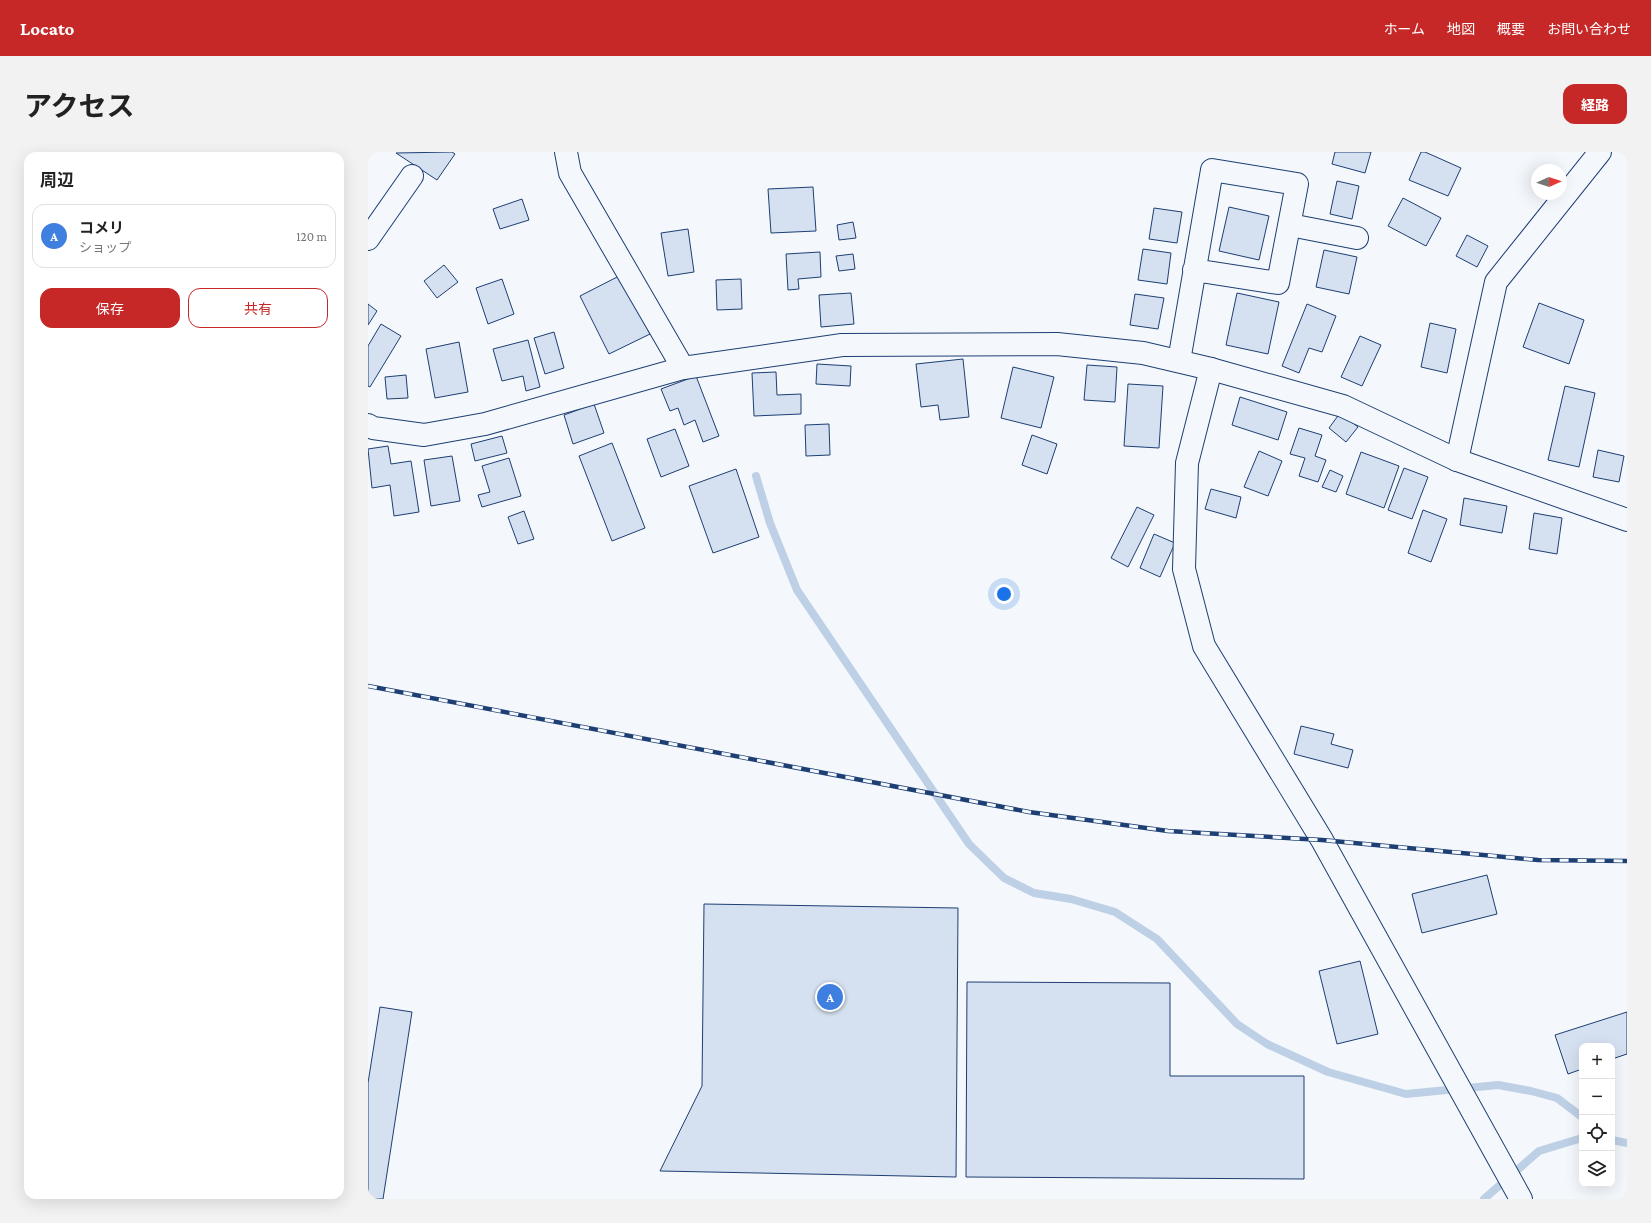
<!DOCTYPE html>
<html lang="ja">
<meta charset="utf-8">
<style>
body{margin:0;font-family:"Crimson Pro","Noto Sans JP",serif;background:#f2f2f2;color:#222}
.controls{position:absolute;right:12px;bottom:12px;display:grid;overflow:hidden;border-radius:8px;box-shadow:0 4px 16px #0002}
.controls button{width:36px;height:36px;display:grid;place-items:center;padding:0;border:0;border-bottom:1px solid #e0e0e0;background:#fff;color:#222;font:20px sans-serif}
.compass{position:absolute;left:1163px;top:12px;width:36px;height:36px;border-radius:50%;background:#fff;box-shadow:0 4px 16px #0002;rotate:87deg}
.you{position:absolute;left:636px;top:442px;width:14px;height:14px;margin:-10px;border:3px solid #fff;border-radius:50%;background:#1a73e8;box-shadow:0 0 0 6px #1a73e833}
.badge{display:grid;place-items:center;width:26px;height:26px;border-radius:50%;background:#c62828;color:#fff;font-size:13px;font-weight:700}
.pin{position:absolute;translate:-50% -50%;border:2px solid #fff;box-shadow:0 1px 4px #0006}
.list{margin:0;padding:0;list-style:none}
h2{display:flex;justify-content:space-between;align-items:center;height:52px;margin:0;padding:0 16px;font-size:17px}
h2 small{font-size:13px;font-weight:400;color:#767676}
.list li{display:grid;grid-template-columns:26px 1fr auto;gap:12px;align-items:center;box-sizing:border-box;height:64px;margin:0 8px 8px;padding:0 8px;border:1px solid #e0e0e0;border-radius:12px}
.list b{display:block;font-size:15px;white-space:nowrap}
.list p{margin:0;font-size:13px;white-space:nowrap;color:#767676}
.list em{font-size:13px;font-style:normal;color:#767676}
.actions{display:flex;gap:8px;padding:12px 16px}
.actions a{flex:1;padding:9px 0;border:1px solid #c62828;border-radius:12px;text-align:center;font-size:14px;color:#c62828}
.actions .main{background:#c62828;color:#fff}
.icon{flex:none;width:22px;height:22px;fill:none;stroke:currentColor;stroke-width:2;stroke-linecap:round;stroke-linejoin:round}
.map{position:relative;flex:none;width:1259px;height:1047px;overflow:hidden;border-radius:12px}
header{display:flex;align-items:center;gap:24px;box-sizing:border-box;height:56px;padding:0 20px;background:#c62828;color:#fff}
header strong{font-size:19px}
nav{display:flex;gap:22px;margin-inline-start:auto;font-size:14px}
.intro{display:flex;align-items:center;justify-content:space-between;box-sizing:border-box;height:96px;padding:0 24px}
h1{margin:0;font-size:28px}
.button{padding:10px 18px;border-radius:12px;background:#c62828;color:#fff;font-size:14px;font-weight:700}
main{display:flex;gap:24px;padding:0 24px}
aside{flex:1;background:#fff;border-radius:12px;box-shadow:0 4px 16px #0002}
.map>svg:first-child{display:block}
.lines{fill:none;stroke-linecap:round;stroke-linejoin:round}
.stream{stroke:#bed0e5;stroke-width:8}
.building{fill:#d5e0f0;stroke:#1d3f73}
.street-casing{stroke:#1d3f73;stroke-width:24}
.secondary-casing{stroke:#1d3f73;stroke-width:24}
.street{stroke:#f4f7fb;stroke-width:22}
.secondary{stroke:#f4f7fb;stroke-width:22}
.rail-casing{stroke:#1d3f73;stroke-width:4.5}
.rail{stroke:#f4f7fb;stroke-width:3;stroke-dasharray:9;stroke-linecap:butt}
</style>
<header>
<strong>Locato</strong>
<nav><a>ホーム</a><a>地図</a><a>概要</a><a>お問い合わせ</a></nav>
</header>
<div class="intro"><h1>アクセス</h1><a class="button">経路</a></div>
<main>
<aside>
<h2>周辺<small></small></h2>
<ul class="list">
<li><span class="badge" style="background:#3f7fe0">A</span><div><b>コメリ</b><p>ショップ</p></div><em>120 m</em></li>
</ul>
<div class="actions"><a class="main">保存</a><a>共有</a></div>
</aside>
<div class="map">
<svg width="1259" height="1047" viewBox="0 0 1259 1047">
<rect width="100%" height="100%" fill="#f4f7fb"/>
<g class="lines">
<g class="stream">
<path d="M388,324L402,371L429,438L601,692L636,726L666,741L703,747L747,760L789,787L869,872L899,892L960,920L1038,942L1130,933L1163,939L1189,946L1214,965"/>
<path d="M1244,988L1259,991"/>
<path d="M1116,1047L1171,999L1214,986"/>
</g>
</g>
<g class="building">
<path d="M84,0L87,2L69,28L28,1Z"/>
<path d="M967,0H1003L997,21L964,12Z"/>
<path d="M1053,0H1057L1093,16L1080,44L1041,28Z"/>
<path d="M969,29L991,34L984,67L962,62Z"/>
<path d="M445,35L448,79L403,81L400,37Z"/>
<path d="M1035,46L1073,66L1058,94L1020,74Z"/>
<path d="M154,47L161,68L132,77L125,57Z"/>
<path d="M861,55L901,64L891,108L851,99Z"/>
<path d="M786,56L814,60L809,91L781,87Z"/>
<path d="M485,70L488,86L471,88L469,73Z"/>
<path d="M320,77L326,120L300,124L293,81Z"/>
<path d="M1099,83L1120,94L1109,115L1088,104Z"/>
<path d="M775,97L803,101L799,132L770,128Z"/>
<path d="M956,98L989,105L981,142L948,135Z"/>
<path d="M452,100L453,125L430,127L431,137L420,138L418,102Z"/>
<path d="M485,102L487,117L471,119L468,104Z"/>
<path d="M76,113L90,130L69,146L56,129Z"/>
<path d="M253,123L282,182L241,202L212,144Z"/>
<path d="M134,127L146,162L120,172L108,136Z"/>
<path d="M373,127L374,157L349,158L348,128Z"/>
<path d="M483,141L486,172L453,175L451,143Z"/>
<path d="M869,141L911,150L900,202L858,193Z"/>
<path d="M767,142L796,146L790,177L762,173Z"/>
<path d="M1171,151L1216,168L1201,212L1155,195Z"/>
<path d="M0,152L9,159L0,173Z"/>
<path d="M939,152L968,164L954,200L941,196L931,221L914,214Z"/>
<path d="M1062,171L1088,177L1079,221L1053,215Z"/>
<path d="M13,172L33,184L2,235L0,234V194Z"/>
<path d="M186,180L196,216L177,222L166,186Z"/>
<path d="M992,184L1013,193L994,234L973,225Z"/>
<path d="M160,188L172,235L158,239L155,224L134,229L125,197Z"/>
<path d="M91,190L100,240L67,246L58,197Z"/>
<path d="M595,207L601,265L572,268L570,253L553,255L548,212Z"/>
<path d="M449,212L483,214L482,234L448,232Z"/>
<path d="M719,213L749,215L747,250L716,248Z"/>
<path d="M645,215L686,225L673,276L633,266Z"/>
<path d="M408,220L409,243L433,242V262L386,264L384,221Z"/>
<path d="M38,223L40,246L19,247L17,225Z"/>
<path d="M328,224L351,284L335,290L327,268L316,273L310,256L302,259L293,237Z"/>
<path d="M760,232L795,234L791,296L756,294Z"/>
<path d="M1197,234L1227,241L1211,315L1180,308Z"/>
<path d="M872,245L919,260L910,288L864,273Z"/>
<path d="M226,252L236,281L205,292L196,263Z"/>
<path d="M972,261L990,275L978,290L961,276Z"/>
<path d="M461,272L462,303L438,304L437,273Z"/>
<path d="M931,276L954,283L947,304L958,308L950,330L931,324L937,306L922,302Z"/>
<path d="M307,277L321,314L293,325L279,287Z"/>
<path d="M664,283L689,292L679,322L654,313Z"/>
<path d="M134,284L139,301L107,309L103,292Z"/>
<path d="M244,291L277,376L244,389L211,304Z"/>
<path d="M20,294L23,312L43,309L51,360L26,364L22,333L4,336L0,297Z"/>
<path d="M1230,298L1256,304L1251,330L1225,325Z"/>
<path d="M891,299L914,309L900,344L876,335Z"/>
<path d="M993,300L1031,314L1016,356L978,342Z"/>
<path d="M84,304L92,349L63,354L56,308Z"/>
<path d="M141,306L153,344L114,355L110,343L122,340L114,314Z"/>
<path d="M1036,316L1060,325L1044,367L1020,358Z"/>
<path d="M368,317L391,385L345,401L321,334Z"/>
<path d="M962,318L975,324L968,340L954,335Z"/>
<path d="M843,337L873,345L868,366L837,357Z"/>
<path d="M1096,346L1139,354L1134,381L1092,373Z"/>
<path d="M769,355L786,363L760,415L743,406Z"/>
<path d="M1055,358L1079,367L1063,410L1040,401Z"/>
<path d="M156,359L166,387L150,392L140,365Z"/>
<path d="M1166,361L1194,366L1189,402L1161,397Z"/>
<path d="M786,382L807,391L792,425L772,416Z"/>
<path d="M933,574L966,582L963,592L985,598L980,616L926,602Z"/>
<path d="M1119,723L1129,762L1054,781L1044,742Z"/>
<path d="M336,752L590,756L588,1025L292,1019L334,934Z"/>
<path d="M992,809L1010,882L969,892L951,819Z"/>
<path d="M599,830L802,831V924H936V1027L598,1025Z"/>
<path d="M12,855L44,860L15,1047H0V931Z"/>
<path d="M1259,860V902L1244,907V894H1214V917L1200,922L1187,883Z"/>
</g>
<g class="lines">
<g class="street-casing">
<g id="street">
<path d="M198,0L202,21L315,216"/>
<path d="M922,73L989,86"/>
<path d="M0,87L44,24"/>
<path d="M811,209L844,18L929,32L910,131L826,118"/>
<path d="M1089,308L1128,130L1232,0"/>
</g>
</g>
<g class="secondary-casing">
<g id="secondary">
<path d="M843,217L819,311L816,417L836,494L954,688L1153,1047"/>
<path d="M0,273L5,276L56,283L117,272L315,216L474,193L689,192L775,201L843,217L975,254L1089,308L1259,368"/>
</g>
</g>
<use href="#street" class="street"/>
<use href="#secondary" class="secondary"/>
<g class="rail-casing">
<path id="rail" d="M0,534L661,660L800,679L954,688L1170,708L1259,709"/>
</g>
<use href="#rail" class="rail"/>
</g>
</svg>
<div class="controls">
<button>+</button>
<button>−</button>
<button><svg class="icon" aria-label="locate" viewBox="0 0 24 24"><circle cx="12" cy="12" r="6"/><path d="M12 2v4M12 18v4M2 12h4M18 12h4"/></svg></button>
<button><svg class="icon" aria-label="layers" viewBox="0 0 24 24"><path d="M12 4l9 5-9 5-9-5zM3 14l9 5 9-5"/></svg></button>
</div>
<svg class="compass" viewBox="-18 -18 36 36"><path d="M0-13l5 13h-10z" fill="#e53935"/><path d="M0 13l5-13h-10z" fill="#767676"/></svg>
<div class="you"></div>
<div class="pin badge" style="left:462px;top:845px;background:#3f7fe0">A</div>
</div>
</main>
